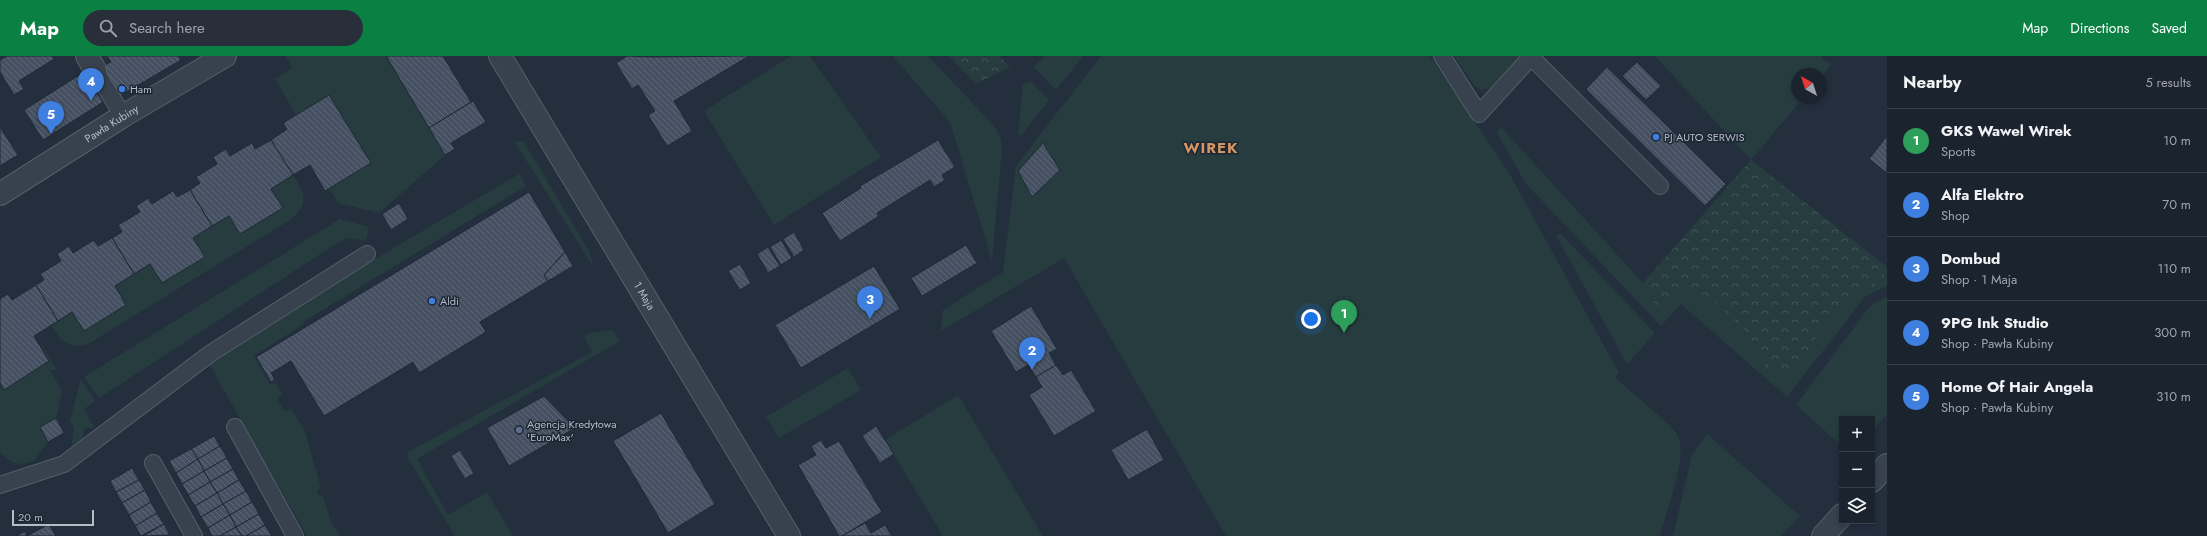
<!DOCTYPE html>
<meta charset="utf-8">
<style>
body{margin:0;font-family:Jost,sans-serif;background:#282f3a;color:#f1f3f6}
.controls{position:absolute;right:12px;bottom:12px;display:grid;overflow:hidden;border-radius:0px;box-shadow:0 2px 6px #0003}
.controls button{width:36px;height:36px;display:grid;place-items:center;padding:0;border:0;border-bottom:1px solid #39404a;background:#1b232e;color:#f1f3f6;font:20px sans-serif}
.compass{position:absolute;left:1791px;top:12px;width:36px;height:36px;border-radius:50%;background:#1b232e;box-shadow:0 2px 6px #0003;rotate:321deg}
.scale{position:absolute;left:12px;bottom:10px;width:82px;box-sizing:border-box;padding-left:4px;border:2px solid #b4bcc9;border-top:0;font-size:11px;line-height:14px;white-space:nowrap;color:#b4bcc9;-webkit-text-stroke:3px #1d2633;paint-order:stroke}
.you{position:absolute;left:1311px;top:263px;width:14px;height:14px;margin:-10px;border:3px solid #fff;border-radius:50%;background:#1a73e8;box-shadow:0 0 0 6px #1a73e833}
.badge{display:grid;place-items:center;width:26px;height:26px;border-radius:50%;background:#0b8043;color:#fff;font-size:13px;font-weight:700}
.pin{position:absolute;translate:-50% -33px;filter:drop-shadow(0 1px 2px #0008)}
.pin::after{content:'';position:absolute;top:21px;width:14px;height:12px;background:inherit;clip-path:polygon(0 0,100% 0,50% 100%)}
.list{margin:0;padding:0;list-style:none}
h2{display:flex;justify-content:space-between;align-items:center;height:52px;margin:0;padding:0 16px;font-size:17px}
h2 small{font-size:13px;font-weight:400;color:#a0a4aa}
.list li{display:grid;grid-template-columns:26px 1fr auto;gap:12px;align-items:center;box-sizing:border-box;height:64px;padding:0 16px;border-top:1px solid #39404a}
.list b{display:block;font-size:15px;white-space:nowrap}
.list p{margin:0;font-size:13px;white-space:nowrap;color:#a0a4aa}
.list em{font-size:13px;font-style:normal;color:#a0a4aa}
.icon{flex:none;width:22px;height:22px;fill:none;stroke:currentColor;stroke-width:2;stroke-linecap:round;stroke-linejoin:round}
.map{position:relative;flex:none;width:1887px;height:480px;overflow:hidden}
header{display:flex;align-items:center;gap:24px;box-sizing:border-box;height:56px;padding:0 20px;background:#0b8043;color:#fff}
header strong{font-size:19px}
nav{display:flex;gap:22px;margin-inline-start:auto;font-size:14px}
.search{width:280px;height:36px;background:#282f3a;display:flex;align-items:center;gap:10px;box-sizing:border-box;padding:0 14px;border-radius:22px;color:#a0a4aa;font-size:15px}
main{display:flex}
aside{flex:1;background:#1b232e}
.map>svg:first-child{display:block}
.green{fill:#263c3f}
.forest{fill:url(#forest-crowns)}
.building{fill:url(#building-back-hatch);stroke:#1f2835}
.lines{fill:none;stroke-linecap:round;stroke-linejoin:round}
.service-casing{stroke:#565f6c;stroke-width:18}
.minor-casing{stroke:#565f6c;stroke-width:24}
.tertiary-casing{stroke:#565f6c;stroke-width:24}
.service{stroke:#38414e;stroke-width:16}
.minor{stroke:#38414e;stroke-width:22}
.tertiary{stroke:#38414e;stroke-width:22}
.shop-dot{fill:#3f7fe0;stroke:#1d2633;stroke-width:1.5}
.service-dot{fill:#5c6f8a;stroke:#1d2633;stroke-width:1.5}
.labels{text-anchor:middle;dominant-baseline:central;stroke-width:3;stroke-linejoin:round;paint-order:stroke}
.poi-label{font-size:11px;fill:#b4bcc9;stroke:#1d2633;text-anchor:start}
.street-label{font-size:11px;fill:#b4bcc9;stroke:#1d2633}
.district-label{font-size:15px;font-weight:bold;letter-spacing:1px;fill:#d59563;stroke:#1d2633}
</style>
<header>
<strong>Map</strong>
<div class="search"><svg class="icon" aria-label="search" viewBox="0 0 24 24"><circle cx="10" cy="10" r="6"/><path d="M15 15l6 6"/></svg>Search here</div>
<nav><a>Map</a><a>Directions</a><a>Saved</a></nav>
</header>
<main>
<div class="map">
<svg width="1887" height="480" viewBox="0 0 1887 480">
<defs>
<pattern id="forest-crowns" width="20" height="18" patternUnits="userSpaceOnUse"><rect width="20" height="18" fill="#263c3f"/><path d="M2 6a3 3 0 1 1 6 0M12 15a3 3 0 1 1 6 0" fill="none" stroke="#435659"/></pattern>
<pattern id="building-back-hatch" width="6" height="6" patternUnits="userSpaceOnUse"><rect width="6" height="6" fill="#455162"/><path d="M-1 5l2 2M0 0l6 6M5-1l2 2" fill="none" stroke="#5d6877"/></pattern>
</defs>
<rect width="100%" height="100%" fill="#242f3e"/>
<g class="green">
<path d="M286,0H386L445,99L379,157L338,147L330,134L325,135L371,107L329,39L296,59L275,23L292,12Z"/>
<path d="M791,0H810L881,101L774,169L704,55Z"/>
<path d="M893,0H928L994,70L1001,82L1002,93L992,205L950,66Z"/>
<path d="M1045,0H1083L1056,34L1034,11Z"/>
<path d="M1101,0H1430L1509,117L1619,317L1615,322C1625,331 1675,371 1678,380C1688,401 1666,456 1660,480H1226L1064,202L941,275L943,254L1003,216L1016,110Z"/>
<path d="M1454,0H1525L1494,31L1480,34L1474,29Z"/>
<path d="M1655,0H1823L1822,2L1831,9L1821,21V18H1797V42H1803L1751,104L1887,211V230L1866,240L1861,246L1787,341L1681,248L1661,270L1526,128L1497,77L1500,70L1643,227L1751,104Z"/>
<path d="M1030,25L1049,44L1021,80L1018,78L1023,28Z"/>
<path d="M514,85L524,86L589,195L594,212Z"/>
<path d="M519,118L526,130L303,266L304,268L254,300L270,328L275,326L283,339L277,342L285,356L291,353L305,375L321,432L317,434L319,440L323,439L331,466L340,480H307L209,308L321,235Z"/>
<path d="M293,119C305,138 310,148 290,164L88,288C69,293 62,285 51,270L72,256L84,275L126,249L115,230L150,208L162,227L205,201L193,182L229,160L240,178L283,152L271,133Z"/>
<path d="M340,163L369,171L366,185L345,182L99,342L84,321Z"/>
<path d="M1557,178H1561L1655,277L1627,308L1558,183Z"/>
<path d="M1887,241V358L1872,375V363H1842V390L1796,349L1868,253L1877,245Z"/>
<path d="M610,274L614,275L620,285L417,403L448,459L487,436L513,480H455L407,401L408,396L592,296L585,283L586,278Z"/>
<path d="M36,279L57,314H50L62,335L56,362L40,371L48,386L34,405L21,408L13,407L0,396V327L4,333L49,305Z"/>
<path d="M848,312L861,334L779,382L766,361Z"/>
<path d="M81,323L95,345L84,353L95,372H85L82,384L71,392L74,372L70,364Z"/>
<path d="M958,339L1043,480H943L885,384Z"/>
<path d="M1707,378L1800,460L1781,480H1673L1692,398Z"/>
</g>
<g class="forest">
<path d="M949,0H999L1010,11L976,28Z"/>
<path d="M1751,104L1887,211C1887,228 1854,241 1842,251C1834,258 1826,265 1821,274C1812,290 1808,312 1787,318C1766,324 1759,295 1750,281C1747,276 1742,273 1738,268C1725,255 1710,235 1689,236C1677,236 1669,247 1661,253L1655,250L1643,227Z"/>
</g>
<g class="building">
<path d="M7,0H52L54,3L19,25L24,33L14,39L0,16V4Z"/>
<path d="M107,0H178L181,4L118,41L101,11L111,6Z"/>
<path d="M386,0H443L471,46L429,72Z"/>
<path d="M627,0L651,1L749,0L674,45L692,75L667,90L648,59L655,55L638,29L632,33L616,7Z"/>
<path d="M1637,6L1661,30L1646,44L1622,20Z"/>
<path d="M1607,11L1726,128L1705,150L1586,33Z"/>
<path d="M84,16L103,46L43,84L24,54Z"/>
<path d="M329,39L371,107L325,135L310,109L293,119L271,84L287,73L283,67Z"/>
<path d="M473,45L486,66L451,87L455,93L445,99L429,72Z"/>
<path d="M0,71L18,99L0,110Z"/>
<path d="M1887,80V117L1869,103Z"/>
<path d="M271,84L293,119L271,133L283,152L240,178L229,160L212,170L190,134L200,127L196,121L217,108L213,101L226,93L230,100L252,87L255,93Z"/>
<path d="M938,84L955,111L942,119L945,124L934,131L930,124L877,157L879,160L840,185L822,157L861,132L860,130Z"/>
<path d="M1043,87L1060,114L1032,141L1018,115Z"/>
<path d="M190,134L212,170L193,182L205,201L162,227L150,208L134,218L112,182L122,176L118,169L140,156L136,150L148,142L152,148L173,135L177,141Z"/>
<path d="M529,136L565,196L544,219L548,225L480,266L486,276L419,317L413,306L324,360L291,305L271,317L275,324L271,326L256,301Z"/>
<path d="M399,147L408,163L391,174L382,158Z"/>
<path d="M794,176L804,194L794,201L783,183Z"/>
<path d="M112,182L134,218L115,230L126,249L84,275L72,256L58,265L36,229L44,224L40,218L61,205L57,198L69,190L73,197L94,184L98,190Z"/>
<path d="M781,184L792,202L781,209L770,191Z"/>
<path d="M966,189L977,207L922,240L911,222Z"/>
<path d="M768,191L780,210L768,217L757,198Z"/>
<path d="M565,196L573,210L548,225L544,219Z"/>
<path d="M740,208L751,227L740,234L728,215Z"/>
<path d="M874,210L900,253L801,312L775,269Z"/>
<path d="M36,229L58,265L34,280L49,305L4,334L0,327V243L8,238L12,244Z"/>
<path d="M1031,250L1057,293L1049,297L1056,309L1036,321L1028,309L1016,316L991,275Z"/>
<path d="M1056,309L1063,319L1071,314L1096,355L1054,380L1029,339L1042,331L1036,321Z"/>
<path d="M544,340L575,372L509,410L487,372Z"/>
<path d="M661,357L715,448L668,477L613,385Z"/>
<path d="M56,362L64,377L48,386L40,371Z"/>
<path d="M876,370L894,398L880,407L862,380Z"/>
<path d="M1147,373L1164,404L1128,424L1111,394Z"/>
<path d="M214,380L220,390L198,403L191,393Z"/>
<path d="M821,384L826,392L839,385L882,456L842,480H839L798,409L816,399L811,390Z"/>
<path d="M220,390L227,402L204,415L198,403Z"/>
<path d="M191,393L198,403L176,417L169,405Z"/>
<path d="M460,394L474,417L465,423L451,400Z"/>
<path d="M227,402L233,413L210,426L204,415Z"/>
<path d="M198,403L204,415L182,428L176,417Z"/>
<path d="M132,412L139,424L116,436L110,425Z"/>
<path d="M233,413L239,424L217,437L210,426Z"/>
<path d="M204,415L210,426L188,439L182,428Z"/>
<path d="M139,424L145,434L122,447L116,436Z"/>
<path d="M239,424L246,435L223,448L217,437Z"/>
<path d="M210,426L217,437L195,450L188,439Z"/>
<path d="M145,434L151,446L129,459L122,447Z"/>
<path d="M246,435L252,446L230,459L223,448Z"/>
<path d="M217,437L223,448L201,461L195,450Z"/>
<path d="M151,446L157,457L135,470L129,459Z"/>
<path d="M252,446L259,458L236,471L230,459Z"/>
<path d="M223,448L230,459L208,472L201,461Z"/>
<path d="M157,457L164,468L141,480L135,470Z"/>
<path d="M259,458L265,469L246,480H242L236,471Z"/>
<path d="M230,459L236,471L220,480H212L208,472Z"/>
<path d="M865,467L871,477L885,469L892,480H842Z"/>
<path d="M49,468L56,480H16L25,475L27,480Z"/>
<path d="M164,468L170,479L143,480Z"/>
<path d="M265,469L272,480H246Z"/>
<path d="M236,471L242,480H220Z"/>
</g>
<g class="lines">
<g class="service-casing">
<g id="service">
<path d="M1442,0L1479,58L1531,1L1660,130"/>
<path d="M95,14L123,60"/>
<path d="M235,371L295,480"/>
<path d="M153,407L194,480"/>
<path d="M0,429L64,408L211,297L367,198"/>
</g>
</g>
<g class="minor-casing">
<g id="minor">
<path d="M87,0L95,14"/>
<path id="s1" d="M0,138L123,60L225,0"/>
</g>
</g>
<g class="tertiary-casing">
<g id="tertiary">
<path id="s2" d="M500,0L789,480"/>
<path d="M1872,425L1887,409"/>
<path d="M1823,480L1842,459"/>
</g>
</g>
<use href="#service" class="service"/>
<use href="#minor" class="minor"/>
<use href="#tertiary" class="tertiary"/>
</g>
<g class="shop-dot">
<circle cx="122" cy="33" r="4"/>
<circle cx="1656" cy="81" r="4"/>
<circle cx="432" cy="245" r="4"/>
</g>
<circle class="service-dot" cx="519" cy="374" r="4"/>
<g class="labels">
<g class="poi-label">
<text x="130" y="33">Ham</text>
<text x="1664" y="81">PJ AUTO SERWIS</text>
<text x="440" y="245">Aldi</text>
<text x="527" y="368">Agencja Kredytowa<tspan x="527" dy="13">'EuroMax'</tspan></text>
</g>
<g class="street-label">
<text stroke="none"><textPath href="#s1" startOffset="132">Pawła Kubiny</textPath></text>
<text stroke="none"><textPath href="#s2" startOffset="280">1 Maja</textPath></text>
</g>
<g class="district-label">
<text x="1211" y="92">WIREK</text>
</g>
</g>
</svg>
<div class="controls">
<button>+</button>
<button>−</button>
<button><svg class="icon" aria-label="layers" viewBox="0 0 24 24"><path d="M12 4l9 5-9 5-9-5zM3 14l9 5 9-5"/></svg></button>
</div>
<svg class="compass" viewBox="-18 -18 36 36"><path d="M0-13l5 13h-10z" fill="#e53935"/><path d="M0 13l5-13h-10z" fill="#a0a4aa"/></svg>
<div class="scale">20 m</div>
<div class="you"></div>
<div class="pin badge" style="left:1344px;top:277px;background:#2e9e5b">1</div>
<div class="pin badge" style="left:1032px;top:314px;background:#3f7fe0">2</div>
<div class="pin badge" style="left:870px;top:263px;background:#3f7fe0">3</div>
<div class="pin badge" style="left:91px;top:45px;background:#3f7fe0">4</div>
<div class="pin badge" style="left:51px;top:78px;background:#3f7fe0">5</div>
</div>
<aside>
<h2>Nearby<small>5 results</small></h2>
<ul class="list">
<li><span class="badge" style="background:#2e9e5b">1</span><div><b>GKS Wawel Wirek</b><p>Sports</p></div><em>10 m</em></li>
<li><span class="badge" style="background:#3f7fe0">2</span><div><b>Alfa Elektro</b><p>Shop</p></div><em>70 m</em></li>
<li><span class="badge" style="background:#3f7fe0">3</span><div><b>Dombud</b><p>Shop · 1 Maja</p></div><em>110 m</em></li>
<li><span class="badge" style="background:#3f7fe0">4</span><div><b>9PG Ink Studio</b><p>Shop · Pawła Kubiny</p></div><em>300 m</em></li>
<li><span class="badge" style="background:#3f7fe0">5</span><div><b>Home Of Hair Angela</b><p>Shop · Pawła Kubiny</p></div><em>310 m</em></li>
</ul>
</aside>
</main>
